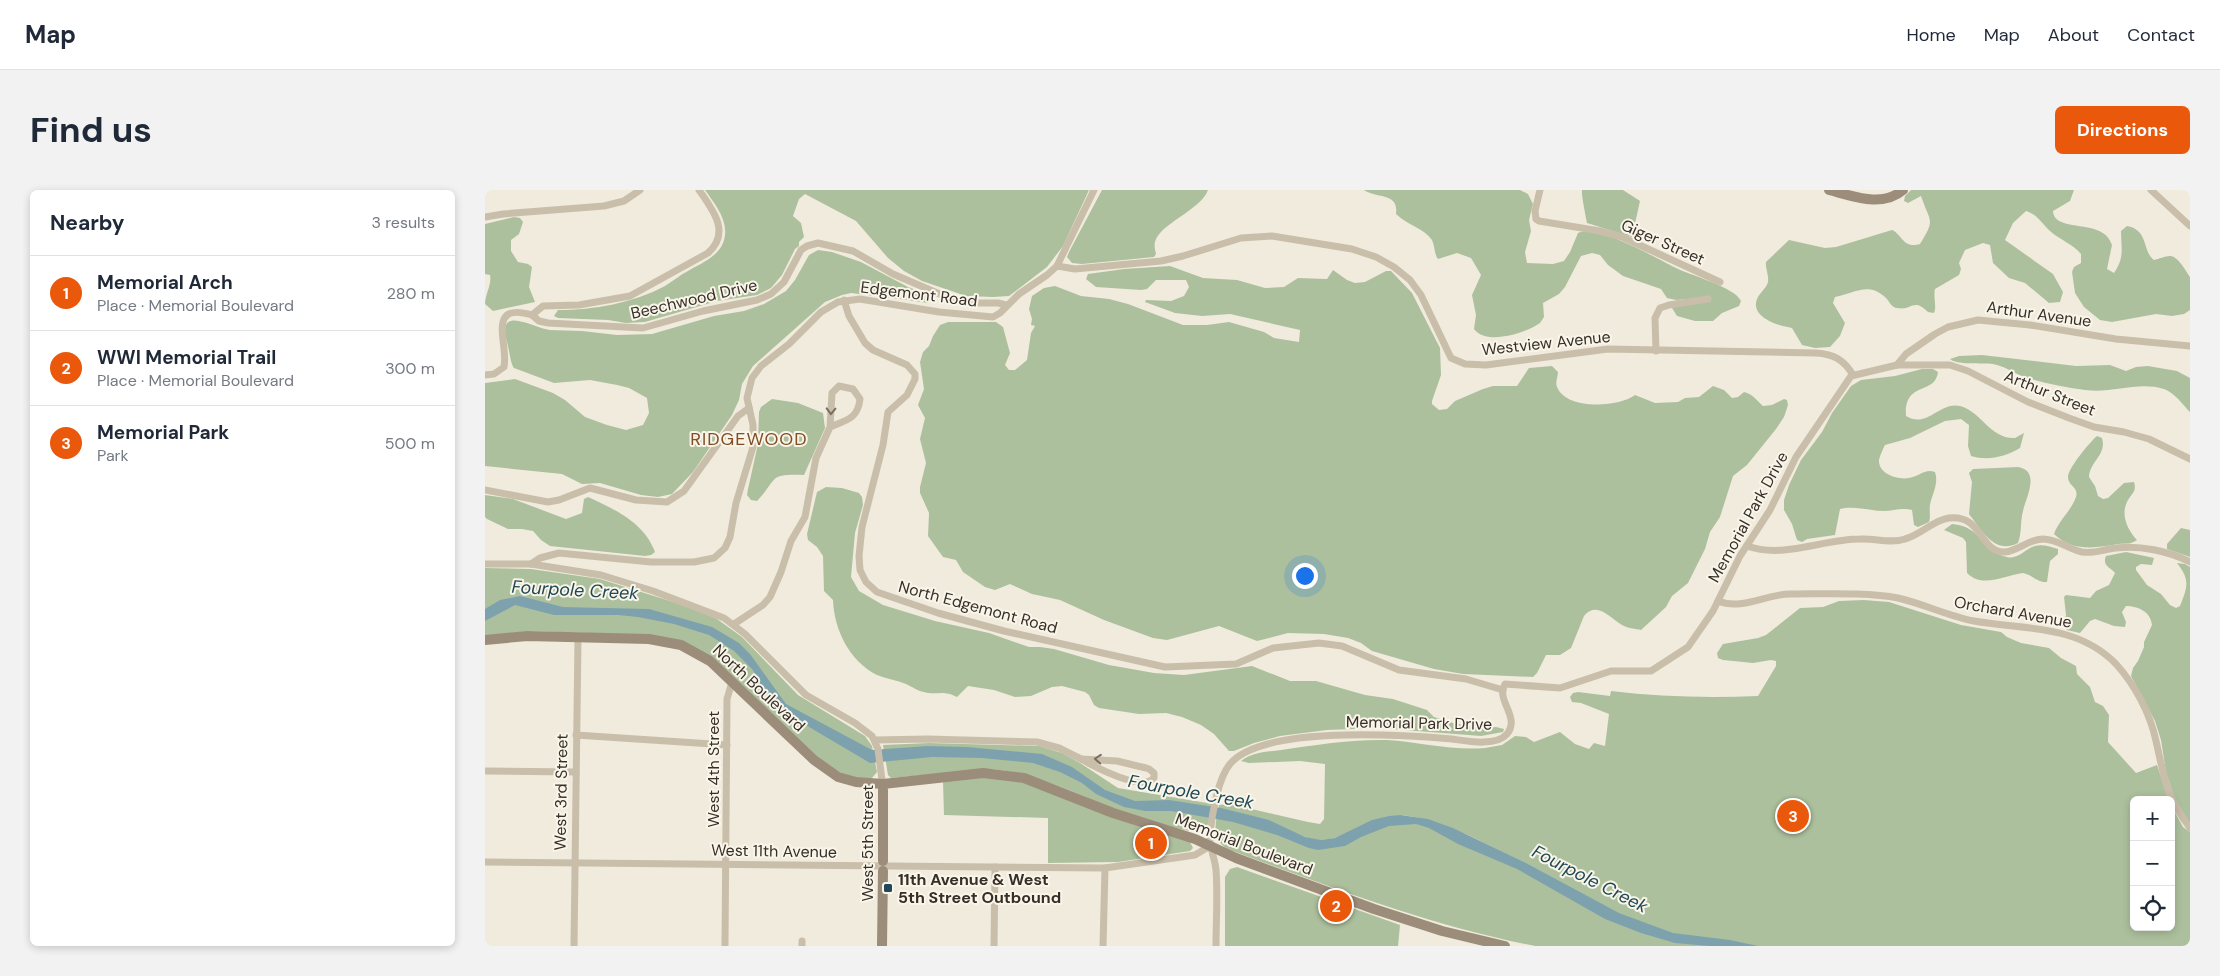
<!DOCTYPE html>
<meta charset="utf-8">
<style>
body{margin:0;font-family:"DM Sans",sans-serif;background:#f2f2f3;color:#1f2937}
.controls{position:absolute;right:15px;bottom:15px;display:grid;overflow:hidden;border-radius:8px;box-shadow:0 2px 8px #0003}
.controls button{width:45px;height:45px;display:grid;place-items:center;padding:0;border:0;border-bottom:1px solid #e0e1e3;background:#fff;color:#1f2937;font:25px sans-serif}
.you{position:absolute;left:819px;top:385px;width:18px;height:18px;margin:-12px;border:4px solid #fff;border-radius:50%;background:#1a73e8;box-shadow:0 0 0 8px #1a73e833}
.badge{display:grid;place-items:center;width:32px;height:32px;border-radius:50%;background:#ea580c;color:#fff;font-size:16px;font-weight:700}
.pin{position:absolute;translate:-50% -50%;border:2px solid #fff;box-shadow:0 1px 5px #0006}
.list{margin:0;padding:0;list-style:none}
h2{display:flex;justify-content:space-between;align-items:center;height:65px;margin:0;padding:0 20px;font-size:21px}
h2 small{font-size:16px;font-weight:400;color:#747a83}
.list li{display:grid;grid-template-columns:32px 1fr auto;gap:15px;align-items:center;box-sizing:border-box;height:75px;padding:0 20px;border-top:1px solid #e0e1e3}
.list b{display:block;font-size:19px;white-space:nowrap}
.list p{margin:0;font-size:16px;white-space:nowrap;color:#747a83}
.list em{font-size:16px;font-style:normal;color:#747a83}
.icon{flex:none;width:28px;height:28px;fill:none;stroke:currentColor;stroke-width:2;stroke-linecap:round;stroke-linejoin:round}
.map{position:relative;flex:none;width:1705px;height:756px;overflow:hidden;border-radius:8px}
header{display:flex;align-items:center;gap:30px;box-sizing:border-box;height:70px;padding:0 25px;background:#fff;border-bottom:1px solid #e0e1e3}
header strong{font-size:24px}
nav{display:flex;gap:28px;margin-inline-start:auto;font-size:18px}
.intro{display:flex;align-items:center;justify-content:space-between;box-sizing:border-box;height:120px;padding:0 30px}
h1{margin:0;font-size:35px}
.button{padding:12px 22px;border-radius:8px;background:#ea580c;color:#fff;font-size:18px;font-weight:700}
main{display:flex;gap:30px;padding:0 30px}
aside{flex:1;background:#fff;border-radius:8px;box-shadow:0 2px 8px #0003}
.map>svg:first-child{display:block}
.green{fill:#adc09d;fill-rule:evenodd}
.water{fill:#7da2ad}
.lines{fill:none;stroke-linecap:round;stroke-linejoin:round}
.street{stroke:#c9bea9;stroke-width:7}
.secondary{stroke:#9c8d7a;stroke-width:10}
.oneway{stroke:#786f63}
.poi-dot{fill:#204856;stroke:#f9f5e9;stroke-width:2}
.labels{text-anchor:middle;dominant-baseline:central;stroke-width:4;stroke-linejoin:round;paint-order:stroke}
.street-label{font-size:16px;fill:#362f29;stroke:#f9f5e9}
.poi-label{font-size:16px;font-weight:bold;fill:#362f29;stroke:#f9f5e9;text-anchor:start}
.neighbourhood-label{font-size:18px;letter-spacing:1px;fill:#824d25;stroke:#f9f5e9}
.water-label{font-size:18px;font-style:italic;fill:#204856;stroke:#f9f5e9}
</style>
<header>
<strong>Map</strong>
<nav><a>Home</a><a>Map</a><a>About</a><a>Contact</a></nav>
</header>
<div class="intro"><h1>Find us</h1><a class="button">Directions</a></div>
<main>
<aside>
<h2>Nearby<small>3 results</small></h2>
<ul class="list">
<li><span class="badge">1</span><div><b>Memorial Arch</b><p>Place · Memorial Boulevard</p></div><em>280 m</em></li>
<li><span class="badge">2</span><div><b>WWI Memorial Trail</b><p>Place · Memorial Boulevard</p></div><em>300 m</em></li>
<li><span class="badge">3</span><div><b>Memorial Park</b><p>Park</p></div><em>500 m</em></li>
</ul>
</aside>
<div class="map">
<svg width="1705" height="756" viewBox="0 0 1705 756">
<rect width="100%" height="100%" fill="#f1ebdd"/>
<g class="green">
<path d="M220,0H604L578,56L562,77L524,106L508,107L481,106L437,91L419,81L403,68L371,31L320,4L314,9L308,26L316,33L319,47L314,52V56L310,59L297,85L286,98L272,105L232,111L160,132L141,133L123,130L73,128L69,126L73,120C109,120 148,113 180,96C188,91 195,85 203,81C218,72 238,65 240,45C242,28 229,13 220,0Z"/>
<path d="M617,0H723C716,20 674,34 670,52C669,55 670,60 671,64L669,67L597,74L587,73L582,67L584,62Z"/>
<path d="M879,0H1035L1043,4L1048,14L1044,30L1046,41L1040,62L1042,73L1068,74L1079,71L1085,62L1093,43C1111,33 1171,68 1189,77C1204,85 1250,97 1256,111L1254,116L1237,123L1228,131H1210L1192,126L1187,118L1214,108L1191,110L1182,108L1176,99L1138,86L1123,75L1115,65L1107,63L1096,66L1080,97L1074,104L1058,113L1059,127L1055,133C1041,143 1001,156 989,139L991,125L987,105L996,85L986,68L972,63L953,69C949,64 950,56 947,50C939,38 922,35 911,24C914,2 892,9 879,0Z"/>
<path d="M1097,0H1138L1155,11L1147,47L1102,33C1101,27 1096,4 1097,0Z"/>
<path d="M1426,0H1589L1585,11L1568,21C1569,44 1619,27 1627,55L1622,79L1629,83C1640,67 1636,58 1636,41L1642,36C1664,40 1657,61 1669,70C1674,69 1680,66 1685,66C1692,65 1701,81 1705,87V120L1699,124L1687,126L1671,124L1627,132L1615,130L1599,117L1590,103L1587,82L1589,77L1596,73V64C1588,54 1575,50 1565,41C1557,34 1552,24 1541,21L1528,33L1520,50L1568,84L1578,102L1575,112L1564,113L1540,93L1524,88L1508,73L1505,55L1498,53L1480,60L1474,73L1476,79L1474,85L1450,99C1448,107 1452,117 1449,123L1443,122C1428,107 1427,121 1412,118C1407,118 1404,111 1401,108C1384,91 1370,103 1350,107L1348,113L1360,133L1355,146L1345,157L1330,158L1317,155L1307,138C1293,136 1265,127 1272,109C1275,102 1281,99 1283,92C1284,85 1280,78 1281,72L1304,50L1340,58L1351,57L1407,40C1418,45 1418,59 1435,54C1451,28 1445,33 1436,6L1423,13L1419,11L1420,6Z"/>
<path d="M29,27L35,28L38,32L34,44L26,50V61L33,72L43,74L47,77L44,97L50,112L8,121L0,114C0,104 7,95 5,85L0,84V34Z"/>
<path d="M333,60L347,62L376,72L423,97L442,104L446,110L443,113L423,110L366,103L357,105L340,112L268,176L257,194L254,210L247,225L208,282L187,304L173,307L156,305L115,293L97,294L77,284L0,276V193L30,189L68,203L80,210L100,227L122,235L141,240L158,235L164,223L162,208L144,198L132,195L105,190L69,193L29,178C26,175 24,159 22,152C11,113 50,139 65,140L97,141L132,145L167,144L229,126L259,121L279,114L301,101L310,90L324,65Z"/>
<path d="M685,76L718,88L752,90L780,98L799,97L813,88L842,89L848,80L862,90L870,93L880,92L901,81H906L927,103L955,158L956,185L947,211V214L954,220L962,219L970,211L998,199L1008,196H1032L1044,178L1067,176L1073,182C1073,186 1070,193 1072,197C1082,221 1134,217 1150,205L1170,213L1193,212L1200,208L1214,207L1228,196L1239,200L1247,208L1253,207L1259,202C1268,204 1271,210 1278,216L1287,215L1299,209L1302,210L1303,215L1299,227L1291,239L1262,275L1248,286L1235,327L1225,342L1220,359L1203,393L1187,406L1181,417L1156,440C1151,439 1142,438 1137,435C1126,429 1112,410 1099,426L1086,458L1075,465H1061L1052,483L1048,487L978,484L949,479L887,461L876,453L863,448L839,444L803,443L772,451L734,436L682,450L668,448L619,430L575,410L547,404L525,394L510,400L500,397L478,382L471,370L458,367L443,346L444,323L435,303V297L441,273L435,249L440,228L433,215L439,199L435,172L438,162L444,156L448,146L455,135L463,132H511L518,137L525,163L520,175L524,180H530L542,170L546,143L550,136L546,135L547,129L544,119L547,106L559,98L570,96L596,106L624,109L643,114L698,135H722L744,132L779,142L789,148L814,152L815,140L745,124L717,126L690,123L660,112L661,110L686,111L699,106L704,97L701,90H671L662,99L656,100L611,97L601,89L603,84L639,79Z"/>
<path d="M1497,165L1591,176L1625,175L1641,181L1651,177L1663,176L1692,181L1705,188V222C1697,214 1690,203 1679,199C1652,191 1627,204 1600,200C1578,197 1557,193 1537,186C1527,182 1519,176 1508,174C1497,173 1471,175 1465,169L1474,166Z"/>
<path d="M1437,179H1448L1453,182C1450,206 1419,190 1421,226C1442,239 1455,211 1475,216C1497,222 1505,249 1530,248L1539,243L1535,258C1520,267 1503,271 1486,266L1483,256L1484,235L1476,229L1460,231L1425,248L1400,255C1398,259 1395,265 1394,270C1393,284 1413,290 1424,288C1435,286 1440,278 1450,282C1454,294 1447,304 1445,315C1444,321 1446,326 1444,332L1433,337L1429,335L1427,320C1417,317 1408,321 1399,321C1384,321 1369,315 1355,319L1350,345L1322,349L1317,352L1312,350L1307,334L1299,320V310L1304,295L1316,270L1337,242L1347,223L1366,196L1376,190L1410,186Z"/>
<path d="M287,209L313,213L338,223L340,238L319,285C282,284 294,288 272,311L266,310L262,305L263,299L273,254L274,222L276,217Z"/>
<path d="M1612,246L1617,248C1622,265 1605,271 1604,287L1610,296L1613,306L1618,309L1623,308L1639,293L1649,292C1652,301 1647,303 1643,310C1635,324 1642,339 1652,350C1645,355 1641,353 1633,354C1611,358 1587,362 1569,344C1574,330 1586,321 1591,307C1594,297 1583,296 1583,287C1583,278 1605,252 1612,246Z"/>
<path d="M1533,277C1556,281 1541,307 1538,321C1535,332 1537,343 1533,353C1510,365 1497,341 1484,324L1487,292L1484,283L1488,279Z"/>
<path d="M341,297L357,298L374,303L377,307L378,315L370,343L366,387L374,401L398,415L450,431L504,443L544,457H555L569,459L624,475L669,483L699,485L767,476L805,491H831L880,505L908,509L942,520L949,527L968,533L995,538L1011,537L1019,539L1018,542L996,546L893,538L842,540L795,546L769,553L749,561H744L729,544L716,535L697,527L681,523L654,524L614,518L609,515L604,505L600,502L577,496L567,497L546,506L530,507L509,500L483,496L472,507C457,499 452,506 439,502C432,501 428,497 421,494C412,490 401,489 392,485C364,471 349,439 348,410L339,401L338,366L332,357L323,350L322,344L332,302Z"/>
<path d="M0,305L28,309L81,329L97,323L99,309L103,307C129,319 159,332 170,362L166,365L160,366L65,356L56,350L48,341L37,339H23L2,329L0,327Z"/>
<path d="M1467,334C1497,336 1496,361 1522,367C1533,370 1540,359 1550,356C1558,354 1566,357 1573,359V364L1565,371L1562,392C1552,393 1548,385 1538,383C1520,385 1498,399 1482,383L1481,352L1478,348L1459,340Z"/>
<path d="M1696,338L1705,340V367L1682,359V354Z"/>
<path d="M1641,362L1669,368L1667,375L1656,374L1651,377V380L1662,395L1676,404L1685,415L1691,418L1695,416C1703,396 1705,390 1692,373L1700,374L1705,377V634L1692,616L1681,582L1676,550L1670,531L1646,486L1648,478L1653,471L1659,457V452L1667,435C1666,422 1653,416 1641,416L1637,422L1641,432L1640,437L1629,436L1610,429L1605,431L1595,443L1582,440L1579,437L1581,425L1579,407L1581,405L1605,408L1611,401L1624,395L1630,383C1625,377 1617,376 1621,366Z"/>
<path d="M0,378L46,379L115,389L204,417L232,429L257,447L313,505L380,546L387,556L392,582L387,588C373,592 354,583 341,575L225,467L197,451L165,445L43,441L0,446Z"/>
<path d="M1379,410L1404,412L1476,435L1516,442L1522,447L1536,453L1564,458L1576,468L1591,476L1592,484L1605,497L1610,512L1618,516L1624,525L1623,552L1651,583L1672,575L1684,610H1649V737H1686V615L1698,637L1705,642V756H1050C942,735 844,696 742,659C725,647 731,632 734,615L745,614L823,632L835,634L839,629L840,574L815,571L764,573L756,571C768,562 782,562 796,560C830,555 866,549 902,550C934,552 968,561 1000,558L1017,555L1030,546L1041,547L1049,552L1075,542L1090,554L1104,559L1109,553L1120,556L1124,524L1096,513L1087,512L1085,507L1088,503L1093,502L1125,506L1126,501C1175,507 1224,508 1273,506L1291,476V471L1286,470L1268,473L1238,470L1233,468L1232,463L1238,454L1273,448L1281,445L1315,418L1338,417L1354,411ZM916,625C959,629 997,653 1037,671L944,634L922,631L831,655L794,636C807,641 820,649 834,650C854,651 896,632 916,625Z"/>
<path d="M444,553L554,556L577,563L595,573L633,598L728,614L723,634L716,641C701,645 659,626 640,623C596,606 551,582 504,579L406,588L403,585L398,555Z"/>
<path d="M501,587L534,590L705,652L708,658L705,661L633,672L563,673V628L459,625L458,591Z"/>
<path d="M752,677L915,735L913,756H740V687L745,679Z"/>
</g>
<path class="water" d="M35,406L78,417L164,419L227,437L254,453L265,464L301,514L387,560L442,556L482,557L557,564L587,577L620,600L650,611L684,610L736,618L784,630L820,647L836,650L850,648L887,630L904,626L916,625L943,629L968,638L1037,671L1134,723L1188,743L1245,750L1273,756H1224L1190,753L1156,743L1120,729L1032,679L973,654L944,638L931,634L904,636L876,647L860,656L833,660L824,658L792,645L748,632L686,621H660L639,617L611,604L597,593L575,582L548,573L497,568L447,567L385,573L297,521L276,497L273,488L267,479L249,461L224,445L189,434L153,427L133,425H69L30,415L0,431V419L15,410Z"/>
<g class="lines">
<g class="street">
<path d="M1055,0L1050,21L1051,29L1054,31L1115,41L1137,47L1235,92"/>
<path d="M1666,0L1705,36"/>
<path d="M0,27L18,24L119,16L139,11L155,0"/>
<path d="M572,76L590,79L676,71L698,66L756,48L787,46L867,59L891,67L909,77L925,90L936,105L966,168L980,174L1001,175L1123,159L1331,163C1349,164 1359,170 1368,185"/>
<path d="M359,110L364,126L380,153L388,160L422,175L430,184V189L422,205L403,222L398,255L377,337L374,366L375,380L381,392L392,402L453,423L519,441L680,477L751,474L788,458L834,453L857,456L914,480L981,489L1018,500"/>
<path d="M47,125L54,131L63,133L158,138L218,121L272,110L286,104L299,92L316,60L322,56L333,53L368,61L408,84L464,108L486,113H513L521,115"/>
<path d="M1171,161L1170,128L1175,118L1184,115L1223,109"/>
<path d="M1412,175L1421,164L1450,144L1463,137L1493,130L1545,135L1631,149L1705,156"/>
<path d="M0,185L9,184L19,177C24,155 0,111 47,125L58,116L94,115L145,106L223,63C246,43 228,20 214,0"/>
<path d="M0,300L63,312L74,310L105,298L151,310L182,312L199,301L253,226L264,218"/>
<path d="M1262,356C1299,369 1337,349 1375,349C1390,348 1405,354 1420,349C1436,345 1448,330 1464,328C1497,324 1495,362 1519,362C1532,362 1543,349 1558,349C1572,349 1583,359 1597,362C1609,364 1620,359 1631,358C1654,355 1684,361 1705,372"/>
<path d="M0,374H46L116,385L168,401L239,428L260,444L321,505L370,533L387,546L393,559L398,598"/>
<path d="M46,374L55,368L74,363L166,372H209L229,368L240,358L245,347L251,313L268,257V235L262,208L267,188L276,176L304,154L336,122L353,112L375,109L454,122L508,127L515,123L534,104L562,85L572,76L609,0"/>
<path d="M1233,411C1258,421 1282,403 1307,404C1338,404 1384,402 1413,408C1439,414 1463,426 1489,431C1540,440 1592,434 1631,474C1650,495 1665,523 1671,551C1675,568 1678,586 1684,602C1689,615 1697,627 1705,638"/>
<path d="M249,434L278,415L285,407L296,382L306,351L320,327L331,268L345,237L347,203L354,196L368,199L375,209C373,229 361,230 345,237"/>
<path d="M91,545L242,555"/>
<path d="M390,550L443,549L552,552L574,558L596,569"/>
<path d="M661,578L632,571L596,569C610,577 657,602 669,588V583L664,579"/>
<path d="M0,581L91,582"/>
<path d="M0,672L620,678L710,665L725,656"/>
<path d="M89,756L93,448"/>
<path d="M240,756L242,509L247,492"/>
<path d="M317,756V751"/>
<path d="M509,756L510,677"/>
<path d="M618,756L620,678"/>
<path d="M731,756C731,731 733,705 731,680C730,667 723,656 725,643C727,625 733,588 745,574C778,535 918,545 967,549C981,551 1011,557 1022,544C1036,527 1010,510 1020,494L1075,498L1126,481H1166L1203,457L1228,421L1255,366L1285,320L1311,267L1366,186L1412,175H1465L1483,181L1543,212L1584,228L1609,237L1639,242L1664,249L1705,269"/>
</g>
<g class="secondary">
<path d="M1344,0C1368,6 1397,18 1418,0"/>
<path d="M0,450L42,446L164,449L196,455L225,471L329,570L353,587L371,592L398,594L498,583L539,588L628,623L710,649L751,668L889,719L957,741L1020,756"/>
<path d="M398,671V600"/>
<path d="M397,756L398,681"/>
</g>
</g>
<defs><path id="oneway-chevron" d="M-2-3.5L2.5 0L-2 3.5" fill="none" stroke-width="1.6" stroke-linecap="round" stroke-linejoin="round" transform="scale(1.25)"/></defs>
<g class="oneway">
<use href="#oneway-chevron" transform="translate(346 221) rotate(92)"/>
<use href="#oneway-chevron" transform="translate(613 569) rotate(-176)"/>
</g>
<rect class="poi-dot" x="398" y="693" width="10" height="10" rx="2.5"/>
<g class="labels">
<g class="street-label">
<text transform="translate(1178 52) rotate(24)">Giger Street</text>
<text transform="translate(434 104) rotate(7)">Edgemont Road</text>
<text transform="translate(209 109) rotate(-13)">Beechwood Drive</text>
<text transform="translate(1554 124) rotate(8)">Arthur Avenue</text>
<text transform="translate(1061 153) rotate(-6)">Westview Avenue</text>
<text transform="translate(1565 203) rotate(22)">Arthur Street</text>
<text transform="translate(1263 327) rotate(-61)">Memorial Park Drive</text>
<text transform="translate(493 417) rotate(15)">North Edgemont Road</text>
<text transform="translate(1528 422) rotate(10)">Orchard Avenue</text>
<text transform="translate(274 498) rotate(43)">North Boulevard</text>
<text transform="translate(934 533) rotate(1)">Memorial Park Drive</text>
<text transform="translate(228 579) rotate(-90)">West 4th Street</text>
<text transform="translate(76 602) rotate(-89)">West 3rd Street</text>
<text transform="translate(382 653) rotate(-90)">West 5th Street</text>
<text transform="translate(759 654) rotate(21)">Memorial Boulevard</text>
<text transform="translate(289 661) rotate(1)">West 11th Avenue</text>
</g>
<g class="poi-label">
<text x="413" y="689">11th Avenue &amp; West<tspan x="413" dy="18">5th Street Outbound</tspan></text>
</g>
<g class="neighbourhood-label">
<text x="264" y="249">RIDGEWOOD</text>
</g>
<g class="water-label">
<text transform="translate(90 400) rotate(3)">Fourpole Creek</text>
<text transform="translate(706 602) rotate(10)">Fourpole Creek</text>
<text transform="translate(1105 689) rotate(27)">Fourpole Creek</text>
</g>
</g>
</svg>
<div class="controls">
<button>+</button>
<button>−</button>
<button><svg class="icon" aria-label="locate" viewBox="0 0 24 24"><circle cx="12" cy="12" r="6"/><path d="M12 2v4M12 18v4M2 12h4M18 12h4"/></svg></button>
</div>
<div class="you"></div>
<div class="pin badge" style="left:666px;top:653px">1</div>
<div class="pin badge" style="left:851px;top:716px">2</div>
<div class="pin badge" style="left:1308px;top:626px">3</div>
</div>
</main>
